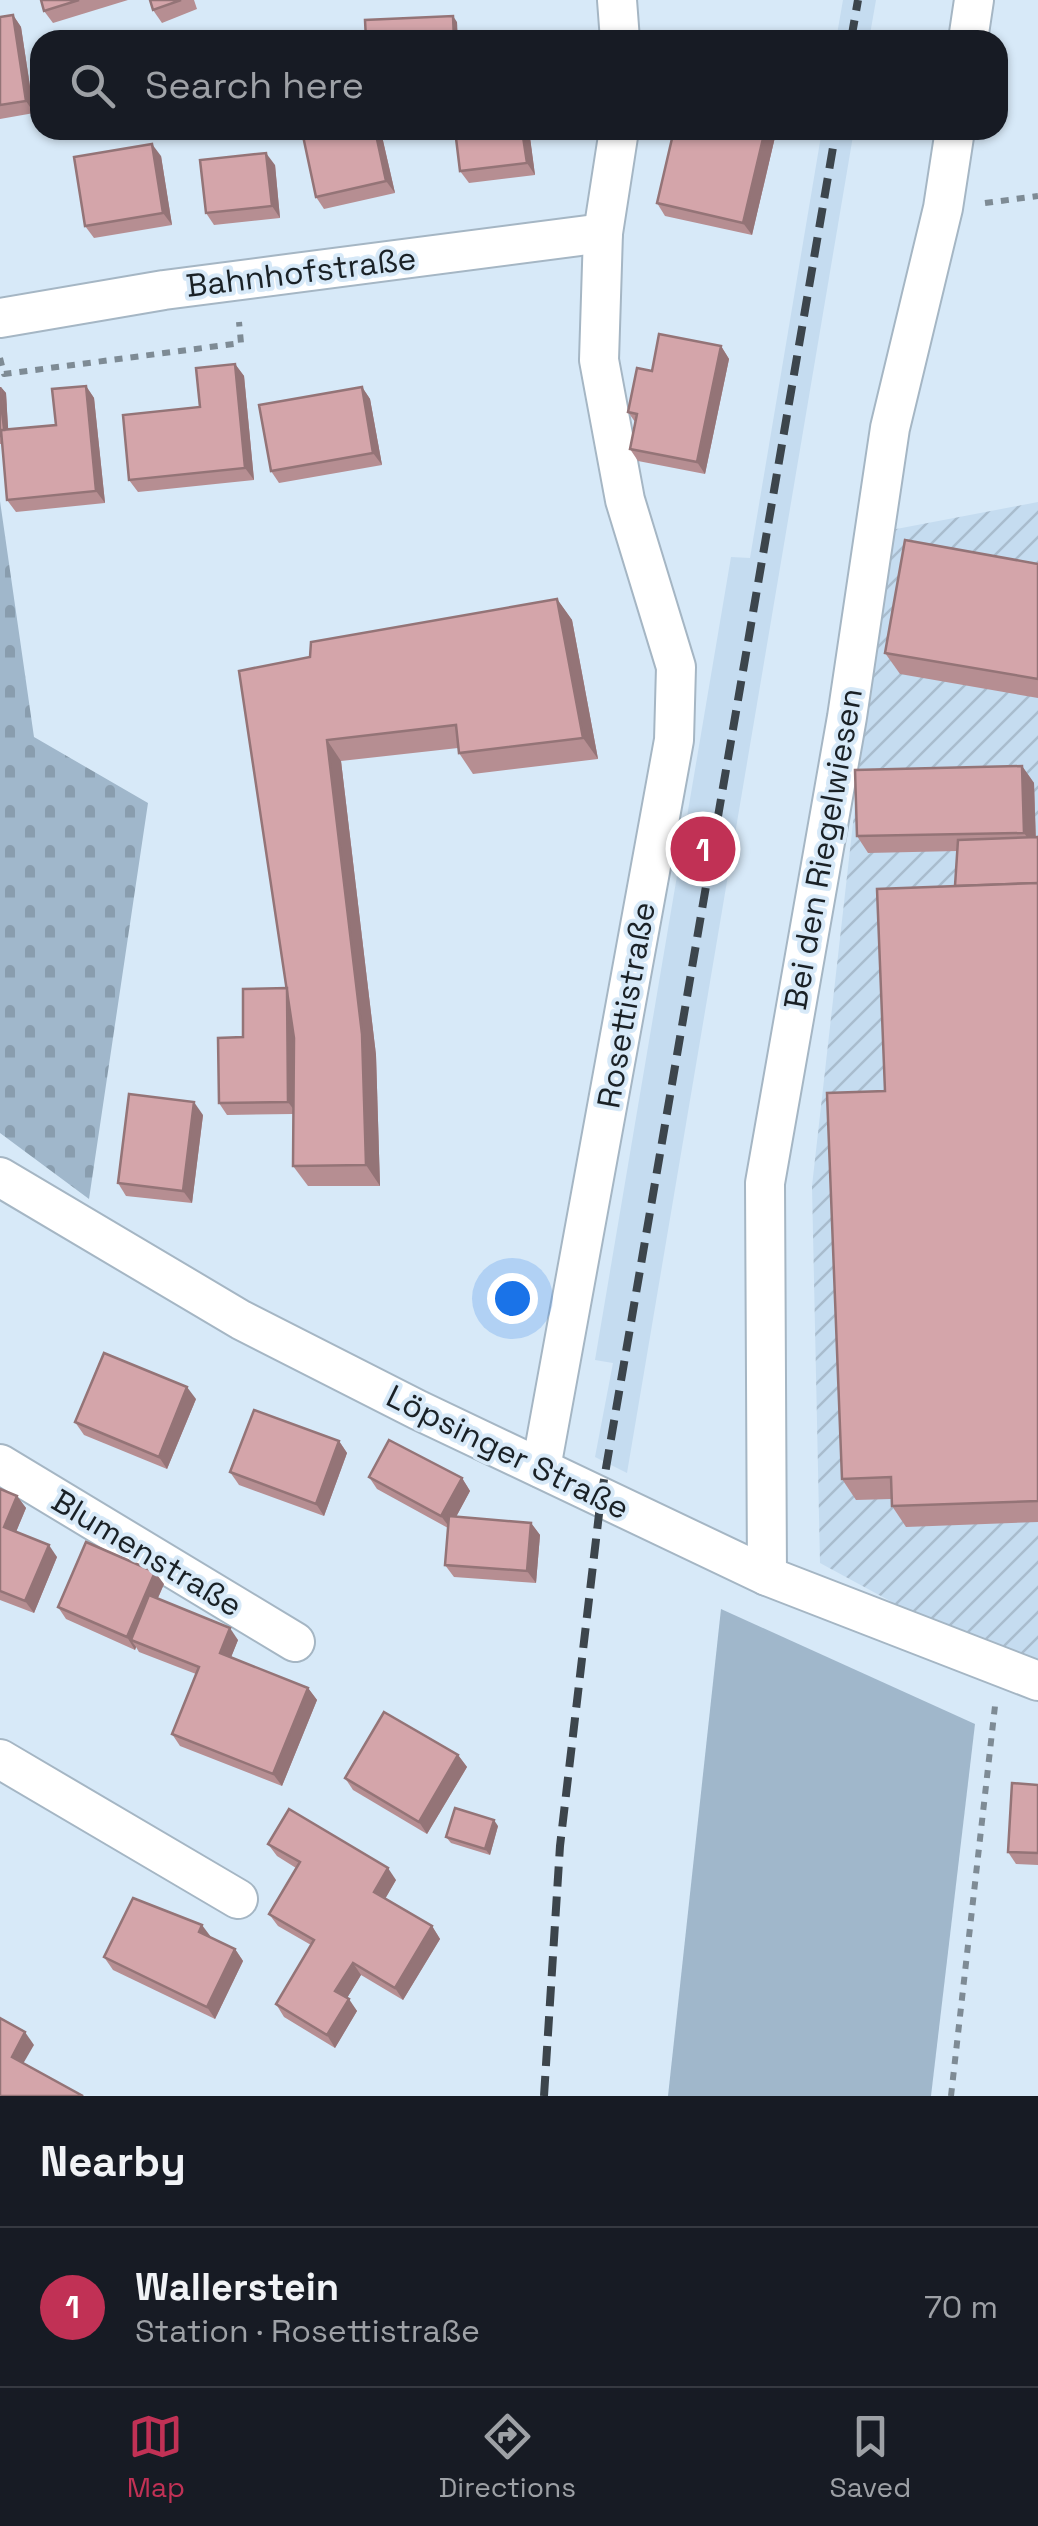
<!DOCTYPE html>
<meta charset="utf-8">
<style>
body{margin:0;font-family:"Space Grotesk",sans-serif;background:#20242c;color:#f1f3f6}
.you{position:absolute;left:512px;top:1298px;width:35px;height:35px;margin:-25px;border:8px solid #fff;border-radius:50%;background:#1a73e8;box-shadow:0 0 0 15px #1a73e833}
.badge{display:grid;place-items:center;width:65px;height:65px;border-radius:50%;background:#c13155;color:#fff;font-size:32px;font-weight:700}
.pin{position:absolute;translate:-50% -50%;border:5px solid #fff;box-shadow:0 2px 10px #0006}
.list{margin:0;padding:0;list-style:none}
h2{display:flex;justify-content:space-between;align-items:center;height:130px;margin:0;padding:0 40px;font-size:42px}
h2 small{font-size:32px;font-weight:400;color:#9ea1a6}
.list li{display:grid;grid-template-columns:65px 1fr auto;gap:30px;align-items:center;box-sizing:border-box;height:160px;padding:0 40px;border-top:2px solid #363941}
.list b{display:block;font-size:38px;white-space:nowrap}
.list p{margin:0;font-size:32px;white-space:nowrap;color:#9ea1a6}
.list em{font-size:32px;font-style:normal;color:#9ea1a6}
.icon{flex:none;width:55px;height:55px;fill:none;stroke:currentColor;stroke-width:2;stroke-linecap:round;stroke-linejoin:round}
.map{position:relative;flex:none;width:1038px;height:2096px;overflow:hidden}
.search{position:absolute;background:#171b24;box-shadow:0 2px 8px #0004;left:30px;right:30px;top:30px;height:110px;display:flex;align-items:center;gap:25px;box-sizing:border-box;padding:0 35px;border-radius:30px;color:#9ea1a6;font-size:38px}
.sheet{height:290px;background:#171b24}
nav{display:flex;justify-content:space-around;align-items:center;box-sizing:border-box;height:140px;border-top:2px solid #363941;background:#171b24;font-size:28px;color:#9ea1a6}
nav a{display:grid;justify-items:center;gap:5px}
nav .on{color:#c13155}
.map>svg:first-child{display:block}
.built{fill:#c5dcf0}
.industrial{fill:url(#industrial-furrows)}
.green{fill:#a0b7cb}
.cemetery{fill:url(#cemetery-stones)}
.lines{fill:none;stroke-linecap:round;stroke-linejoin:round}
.street-casing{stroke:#a5b6c4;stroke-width:42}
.path{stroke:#7e8b95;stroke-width:6;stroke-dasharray:8 8;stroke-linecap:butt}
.street{stroke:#fff;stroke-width:38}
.rail{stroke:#3c454c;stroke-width:8;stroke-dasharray:20 10;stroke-linecap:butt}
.wall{fill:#b68e92}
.shaded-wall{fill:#947477}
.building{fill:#d4a5aa;stroke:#947477;stroke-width:2.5}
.labels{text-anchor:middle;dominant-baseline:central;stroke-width:8;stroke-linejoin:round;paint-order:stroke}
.street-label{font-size:32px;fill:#1a2126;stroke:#d7e9f8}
</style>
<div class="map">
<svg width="1038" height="2096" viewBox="0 0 1038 2096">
<defs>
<pattern id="industrial-furrows" width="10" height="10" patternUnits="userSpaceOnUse" patternTransform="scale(2.5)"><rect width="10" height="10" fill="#c5dcf0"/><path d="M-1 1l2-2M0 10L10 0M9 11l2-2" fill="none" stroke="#a9bcce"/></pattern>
<pattern id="cemetery-stones" width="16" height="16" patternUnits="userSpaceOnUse" patternTransform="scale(2.5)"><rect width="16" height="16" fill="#a0b7cb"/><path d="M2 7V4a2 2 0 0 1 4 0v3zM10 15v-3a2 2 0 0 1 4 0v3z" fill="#899dae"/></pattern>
</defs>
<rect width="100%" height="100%" fill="#d7e9f8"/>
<g class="built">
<path d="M843,0H876L869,40H836Z"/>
<path d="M822,130H854L627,1473L595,1457L613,1363L595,1360L731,557L750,558Z"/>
</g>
<path class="industrial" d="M1038,502V1681L820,1563L812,1186L864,726L891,530Z"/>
<path class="green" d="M721,1609L975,1724L931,2096H668Z"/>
<path class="cemetery" d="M0,501L34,737L148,803L89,1199L0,1133Z"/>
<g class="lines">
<g class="street-casing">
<g id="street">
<path d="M617,0L620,40"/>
<path d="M968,40L974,0"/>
<path d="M0,318L164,290L603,233"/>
<path d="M0,1177L241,1320L418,1410L767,1576L1038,1681"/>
<path d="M0,1464L295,1642"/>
<path d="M541,1468L674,740L676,667L625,500L599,360L603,233L619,130"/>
<path d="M767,1576L765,1183L847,717L890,428L943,208L955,130"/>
<path d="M0,1759L238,1899"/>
</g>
</g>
<g class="path">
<path d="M985,203L1038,196"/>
<path d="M0,358L4,374L241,343L239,322"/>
<path d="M951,2096L995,1706"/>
</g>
<use href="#street" class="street"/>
<g class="rail">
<path d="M851,40L858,0"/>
<path d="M544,2096L560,1846L601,1497L836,130"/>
</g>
</g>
<g class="wall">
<path d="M41,0H128L53,23L44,11Z"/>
<path d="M150,0H194L197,9L162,23L153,10Z"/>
<path d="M13,15L21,27L34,113L0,119V17Z"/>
<path d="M455,130H529L535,175L469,183L460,171Z"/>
<path d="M674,130H770L775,137L752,235L665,216L657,203Z"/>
<path d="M381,132L395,193L324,209L316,197Z"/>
<path d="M161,156L172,225L94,238L85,226Z"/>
<path d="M275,165L280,218L214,225L206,213Z"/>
<path d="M721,346L729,359L705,474L638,461L630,449L635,422L628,412L652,371Z"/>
<path d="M235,364L244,376L254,480L138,492L129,480L200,407Z"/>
<path d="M86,386L94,398L105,503L16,512L7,500L2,444H0V387L6,393L8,430L56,425Z"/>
<path d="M362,387L370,399L382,465L279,483L271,471Z"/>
<path d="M1038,564V698L900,674L885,653Z"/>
<path d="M557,599L572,620L598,759L473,774L459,753L458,748L341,761L376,1055L380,1186H308L293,1166V1114L227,1115L219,1103L243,1037L287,989L310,657Z"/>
<path d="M1022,766L1034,783L1036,838L1038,837V1522L906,1527L892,1506L891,1499L856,1500L842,1479L885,1091L955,886L957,851L868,853L857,836Z"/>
<path d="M203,1115L192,1203L126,1196L118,1183Z"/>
<path d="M196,1399L167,1469L84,1435L75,1422Z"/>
<path d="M339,1441L347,1453L324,1516L239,1485L230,1472Z"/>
<path d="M369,1477L462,1478L470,1491L456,1517L531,1523L540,1535L536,1583L454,1577L445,1565L448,1528L377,1489Z"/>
<path d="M0,1489L17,1496L26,1508L16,1532L57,1557L34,1613L0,1600Z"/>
<path d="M164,1584L158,1598L238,1640L231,1657L308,1688L317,1700L282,1786L180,1746L172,1734L196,1674L139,1652L136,1647L135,1650L66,1619L58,1607Z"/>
<path d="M458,1755L467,1767L427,1834L353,1790L345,1778Z"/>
<path d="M1038,1785V1865L1016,1864L1008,1852Z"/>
<path d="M498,1826L490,1855L451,1843L446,1837Z"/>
<path d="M268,1844L396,1880L385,1899L432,1926L440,1939L403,2000L361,1975L347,1998L357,2011L335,2048L284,2017L276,2004L311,1945L278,1926L269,1914L296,1868L277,1856Z"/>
<path d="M211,1937L235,1949L243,1961L215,2019L113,1970L104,1957Z"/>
</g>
<g class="shaded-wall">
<path d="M13,15L21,27L34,113L26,101Z"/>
<path d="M453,16L457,22L458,40H454Z"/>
<path d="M375,130H380L381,132L395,193L386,181Z"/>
<path d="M522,130H529L535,175L527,163Z"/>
<path d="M765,130H770L775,137L752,235L743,223Z"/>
<path d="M152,144L161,156L172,225L163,213Z"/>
<path d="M266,153L275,165L280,218L272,206Z"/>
<path d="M721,346L729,359L705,474L697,462Z"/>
<path d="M235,364L244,376L254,480L245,468Z"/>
<path d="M86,386L94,398L105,503L96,491Z"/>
<path d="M1,387L6,393L9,443L5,436Z"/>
<path d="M362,387L370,399L382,465L373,453Z"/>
<path d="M557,599L572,620L598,759L583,738Z"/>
<path d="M327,740L341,761L376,1055L380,1186L366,1165Z"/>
<path d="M1022,766L1034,783L1036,850L1024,833Z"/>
<path d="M287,988L295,1000L297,1114L288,1102Z"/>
<path d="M194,1102L203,1115L192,1203L183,1191Z"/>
<path d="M187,1387L196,1399L167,1469L159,1457Z"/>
<path d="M339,1441L347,1453L324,1516L316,1504Z"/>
<path d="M462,1478L470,1491L450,1528L441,1516Z"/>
<path d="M17,1496L26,1508L13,1539L4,1527Z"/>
<path d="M531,1523L540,1535L536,1583L527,1571Z"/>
<path d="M49,1545L57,1557L34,1613L25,1601Z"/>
<path d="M155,1572L164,1584L138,1643L131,1640L136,1647L135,1650L127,1637Z"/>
<path d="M230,1628L238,1640L228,1665L220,1653Z"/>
<path d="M308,1688L317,1700L282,1786L273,1774Z"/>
<path d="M458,1755L467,1767L427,1834L419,1822Z"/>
<path d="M494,1820L498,1826L490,1855L485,1849Z"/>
<path d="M388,1868L396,1880L382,1904L374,1892Z"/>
<path d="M202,1925L211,1937L199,1932Z"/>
<path d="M432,1926L440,1939L403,2000L395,1988Z"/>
<path d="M235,1949L243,1961L215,2019L207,2007Z"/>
<path d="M353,1963L361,1975L344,2003L335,1991Z"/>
<path d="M349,1999L357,2011L335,2048L327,2035Z"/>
<path d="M25,2032L34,2045L20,2069L12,2057Z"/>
</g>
<g class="building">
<path d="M41,0H79L44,11Z"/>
<path d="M150,0H181L153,10Z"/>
<path d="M13,15L26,101L0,105V17Z"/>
<path d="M453,16L454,40H366L365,20Z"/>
<path d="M330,130H375L386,181L316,197L303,136Z"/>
<path d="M455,130H522L527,163L460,171Z"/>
<path d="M674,130H765L743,223L657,203Z"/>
<path d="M152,144L163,213L85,226L74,157Z"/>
<path d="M266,153L272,206L206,213L200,160Z"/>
<path d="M659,334L721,346L697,462L630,449L637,414L628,412L637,368L652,371Z"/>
<path d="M235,364L245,468L129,480L123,415L200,407L196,368Z"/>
<path d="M86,386L96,491L7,500L1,430L56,425L52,389Z"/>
<path d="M0,387L4,430H1L0,437Z"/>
<path d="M362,387L373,453L271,471L259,405Z"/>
<path d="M905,540L1038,564V679L885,653Z"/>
<path d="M557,599L583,738L459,753L456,725L327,740L362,1034L366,1165L293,1166L294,1038L239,671L310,657L311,642Z"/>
<path d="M1022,766L1024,833L857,836L855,770Z"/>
<path d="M1038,837V883L955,886L958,840Z"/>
<path d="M1038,883V1501L892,1506L891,1477L842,1479L827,1093L885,1091L877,889Z"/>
<path d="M287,988L288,1102L219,1103L218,1038L243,1037V989Z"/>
<path d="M129,1094L194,1102L183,1191L118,1183Z"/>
<path d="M104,1353L187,1387L159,1457L75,1422Z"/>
<path d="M254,1410L339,1441L316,1504L230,1472Z"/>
<path d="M389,1440L462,1478L441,1516L369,1477Z"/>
<path d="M0,1489L17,1496L4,1527L49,1545L25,1601L0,1591Z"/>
<path d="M449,1516L531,1523L527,1571L445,1565Z"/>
<path d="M86,1542L155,1572L127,1637L58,1607Z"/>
<path d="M149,1595L230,1628L220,1653L308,1688L273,1774L172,1734L199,1667L131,1640Z"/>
<path d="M384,1712L458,1755L419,1822L345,1778Z"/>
<path d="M1012,1783L1038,1785V1853L1008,1852Z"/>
<path d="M455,1808L494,1820L485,1849L446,1837Z"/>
<path d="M289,1809L388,1868L374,1892L432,1926L395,1988L353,1963L335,1991L349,1999L327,2035L276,2004L314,1940L269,1914L300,1862L268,1844Z"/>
<path d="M133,1898L202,1925L199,1932L235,1949L207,2007L104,1957Z"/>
<path d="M0,2018L25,2032L12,2057L83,2096H0Z"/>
</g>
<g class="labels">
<g class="street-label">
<text transform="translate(301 272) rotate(-7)">Bahnhofstraße</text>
<text transform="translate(823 849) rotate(-80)">Bei den Riegelwiesen</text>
<text transform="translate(626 1005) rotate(-80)">Rosettistraße</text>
<text transform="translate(508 1452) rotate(26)">Löpsinger Straße</text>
<text transform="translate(147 1553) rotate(31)">Blumenstraße</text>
</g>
</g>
</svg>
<div class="you"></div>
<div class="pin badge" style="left:703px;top:849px">1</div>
<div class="search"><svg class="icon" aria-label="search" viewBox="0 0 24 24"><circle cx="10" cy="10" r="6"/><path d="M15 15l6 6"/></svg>Search here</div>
</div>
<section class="sheet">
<h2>Nearby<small></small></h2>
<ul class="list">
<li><span class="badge">1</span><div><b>Wallerstein</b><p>Station · Rosettistraße</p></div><em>70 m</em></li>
</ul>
</section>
<nav>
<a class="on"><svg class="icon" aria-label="map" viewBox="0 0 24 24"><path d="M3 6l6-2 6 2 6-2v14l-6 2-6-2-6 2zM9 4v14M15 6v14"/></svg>Map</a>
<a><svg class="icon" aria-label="directions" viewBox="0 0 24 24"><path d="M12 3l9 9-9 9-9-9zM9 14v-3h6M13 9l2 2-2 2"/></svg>Directions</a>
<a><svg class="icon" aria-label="saved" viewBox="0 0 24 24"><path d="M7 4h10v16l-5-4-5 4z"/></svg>Saved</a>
</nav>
